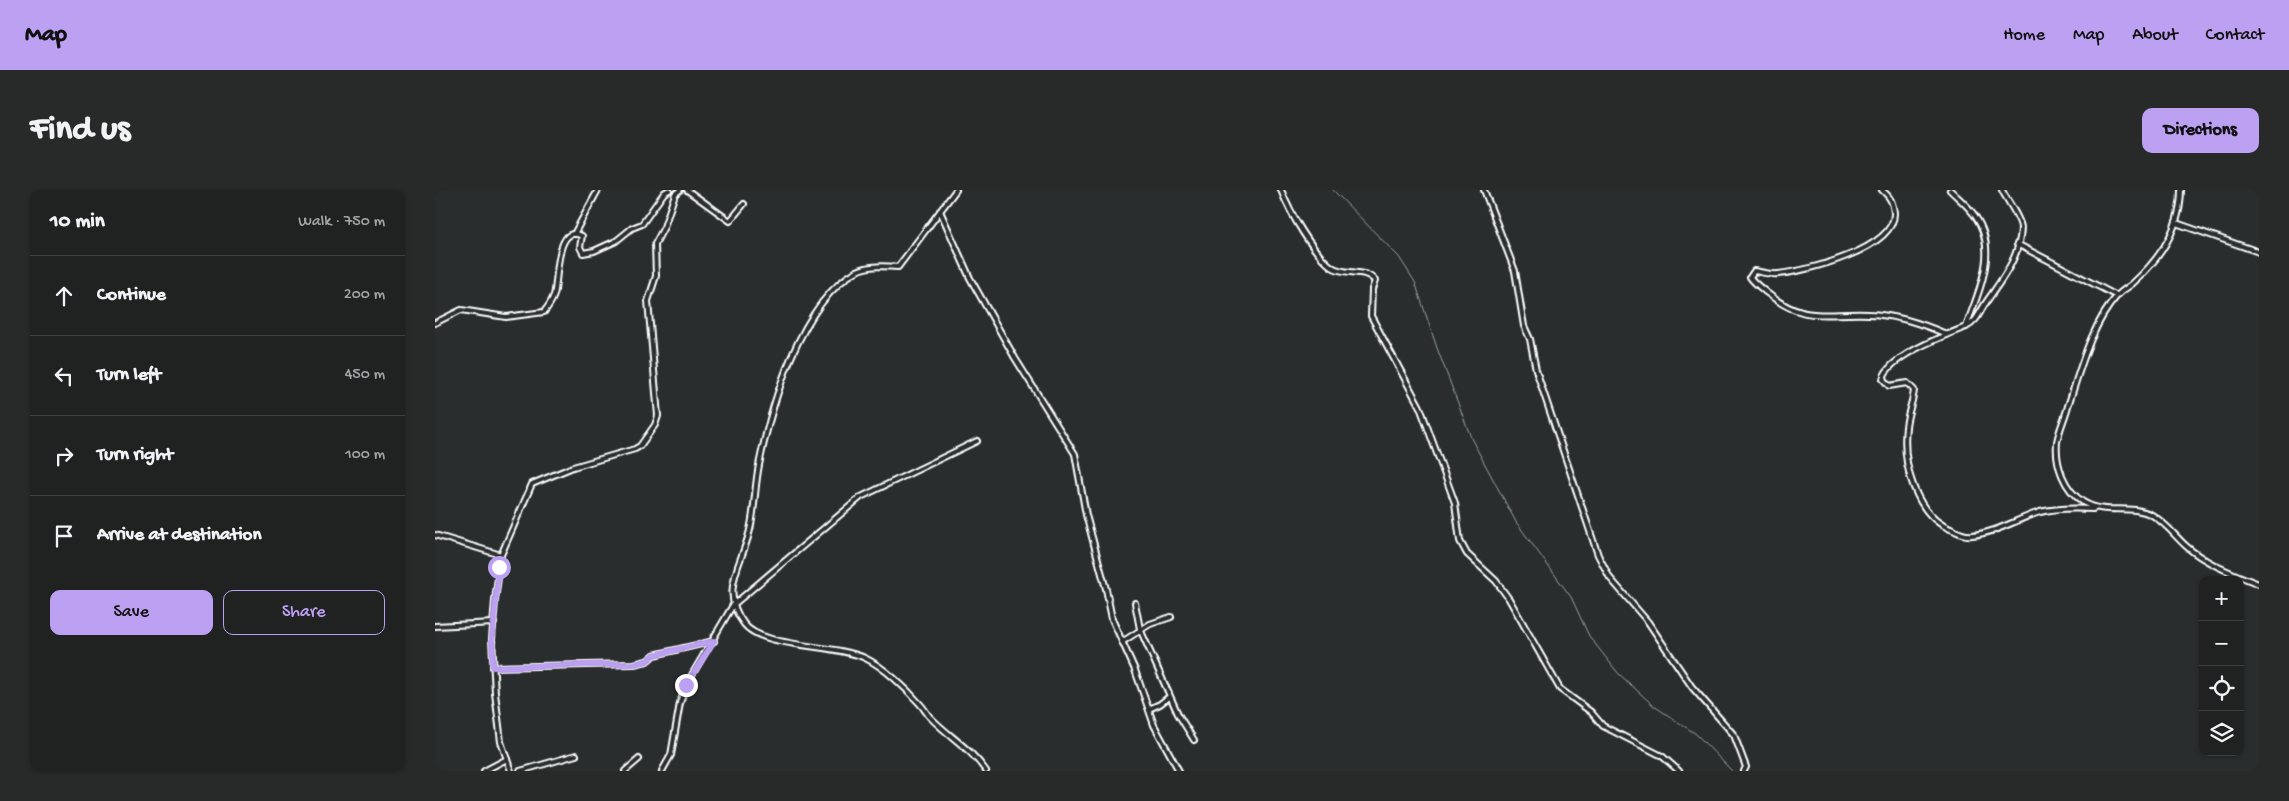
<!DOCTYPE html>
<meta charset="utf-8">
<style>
body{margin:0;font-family:"Gochi Hand",sans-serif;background:#282a2a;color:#f1f3f6}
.controls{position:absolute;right:15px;bottom:15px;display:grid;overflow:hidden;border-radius:10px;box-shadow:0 1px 4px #0004}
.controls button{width:45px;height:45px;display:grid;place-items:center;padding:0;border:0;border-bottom:1px solid #3d3f40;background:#202222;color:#f1f3f6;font:25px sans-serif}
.stop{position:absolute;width:15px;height:15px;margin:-11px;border:4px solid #bca0f2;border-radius:50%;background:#fff}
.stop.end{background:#bca0f2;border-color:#fff;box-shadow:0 1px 5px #0008}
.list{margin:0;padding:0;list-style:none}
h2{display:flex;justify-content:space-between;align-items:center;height:65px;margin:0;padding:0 20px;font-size:21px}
h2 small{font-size:16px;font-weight:400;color:#a2a4a5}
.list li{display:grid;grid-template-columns:32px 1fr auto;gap:15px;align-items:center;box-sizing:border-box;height:80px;padding:0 20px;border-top:1px solid #3d3f40}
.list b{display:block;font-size:19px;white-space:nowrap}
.list em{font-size:16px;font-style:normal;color:#a2a4a5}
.actions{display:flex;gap:10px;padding:15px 20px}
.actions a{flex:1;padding:11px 0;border:1px solid #bca0f2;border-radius:10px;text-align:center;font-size:18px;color:#bca0f2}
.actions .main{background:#bca0f2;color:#111}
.icon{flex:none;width:28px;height:28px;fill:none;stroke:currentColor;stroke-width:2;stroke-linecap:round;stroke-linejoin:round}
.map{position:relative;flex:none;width:1824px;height:581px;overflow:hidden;border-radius:10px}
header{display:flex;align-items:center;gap:30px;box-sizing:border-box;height:70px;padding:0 25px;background:#bca0f2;color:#111}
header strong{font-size:24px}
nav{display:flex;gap:28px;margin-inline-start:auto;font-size:18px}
.intro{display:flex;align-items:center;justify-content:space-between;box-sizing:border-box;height:120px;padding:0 30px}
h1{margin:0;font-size:35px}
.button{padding:12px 22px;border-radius:10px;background:#bca0f2;color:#111;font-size:18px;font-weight:700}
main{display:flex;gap:30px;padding:0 30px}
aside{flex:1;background:#202222;border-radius:10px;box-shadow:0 1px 4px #0004}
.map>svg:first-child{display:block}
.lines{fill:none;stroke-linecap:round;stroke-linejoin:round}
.stream{stroke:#91a3a6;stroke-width:1}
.minor-casing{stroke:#fff;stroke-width:8}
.minor{stroke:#2a2d2e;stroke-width:4}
.route{stroke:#bca0f2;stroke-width:6}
</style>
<header>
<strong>Map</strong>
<nav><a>Home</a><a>Map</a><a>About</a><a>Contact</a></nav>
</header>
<div class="intro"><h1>Find us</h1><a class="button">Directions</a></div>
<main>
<aside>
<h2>10 min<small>Walk · 750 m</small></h2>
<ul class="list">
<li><svg class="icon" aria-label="ahead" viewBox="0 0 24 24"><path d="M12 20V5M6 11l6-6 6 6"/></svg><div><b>Continue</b></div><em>200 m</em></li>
<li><svg class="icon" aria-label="left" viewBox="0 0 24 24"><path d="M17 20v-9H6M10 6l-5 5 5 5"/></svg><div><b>Turn left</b></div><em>450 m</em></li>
<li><svg class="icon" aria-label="right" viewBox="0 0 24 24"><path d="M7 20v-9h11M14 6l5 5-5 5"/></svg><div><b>Turn right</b></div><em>100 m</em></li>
<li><svg class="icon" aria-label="arrive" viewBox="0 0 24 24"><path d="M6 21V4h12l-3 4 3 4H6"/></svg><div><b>Arrive at destination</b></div></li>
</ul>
<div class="actions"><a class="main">Save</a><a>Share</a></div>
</aside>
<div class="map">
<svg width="1824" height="581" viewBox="0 0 1824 581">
<rect width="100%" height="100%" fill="#2a2d2e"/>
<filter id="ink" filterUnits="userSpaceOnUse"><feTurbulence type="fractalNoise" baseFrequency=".02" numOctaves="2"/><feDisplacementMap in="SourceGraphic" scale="10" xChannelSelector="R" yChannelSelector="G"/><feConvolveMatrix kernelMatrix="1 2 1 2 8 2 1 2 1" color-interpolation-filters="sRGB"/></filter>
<g filter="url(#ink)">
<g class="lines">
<path class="stream" d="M898,0L964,67L980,92L1002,158L1037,250L1081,332L1136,407L1154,446L1183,483L1219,516L1261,544L1297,581"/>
<g class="minor-casing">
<g id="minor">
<path d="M252,0L295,31L309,14"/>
<path d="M521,0L463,77C450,76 434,75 422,81C365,112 336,216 324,275C320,295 320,315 316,335C310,371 282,399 309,434C327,458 400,454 430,468C449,477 472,499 485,514C490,519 492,525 497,529C515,547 536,559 551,581"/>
<path d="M846,0C855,23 877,62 897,77C910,86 931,78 940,91L937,99L936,126L985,217L1020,313L1025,351L1032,364L1061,391L1074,409L1125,499L1156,522L1168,536L1227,566L1244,581"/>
<path d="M1049,0L1080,81L1089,136L1095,149L1101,180L1163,365L1175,388L1213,432L1257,497L1299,545L1311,577L1309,581"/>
<path d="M1447,0C1455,7 1458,12 1459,23C1460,59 1372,81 1343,84C1335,85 1327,82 1319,81L1315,87C1319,93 1326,98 1332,103C1370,134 1390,122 1434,124C1461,125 1486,133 1511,144"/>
<path d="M1515,0C1522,7 1531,14 1537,22C1566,57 1544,100 1531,137C1511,145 1453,166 1448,189L1454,196L1472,193L1479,200C1478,212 1472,224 1471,237C1467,273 1480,327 1518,340C1524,343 1530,346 1537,345C1561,343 1582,329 1605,322C1621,318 1642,318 1658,319"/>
<path d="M1746,0C1746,39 1725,69 1697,94C1692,98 1686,101 1682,106C1656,135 1645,180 1633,216C1630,228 1624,240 1622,252C1620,275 1629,299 1648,312C1671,326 1694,313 1717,325C1731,333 1739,345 1751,356C1771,374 1799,384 1824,394"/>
<path d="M505,21L535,88L580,168L640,264L651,325L671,399L677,429L700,480L719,535L744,581"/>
<path d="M1741,33L1824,62"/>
<path d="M139,44L163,0"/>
<path d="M1582,54L1682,106"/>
<path d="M0,133L26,120L71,127L109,122C113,117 117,111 119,105C123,94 120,31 147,46L145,57L148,63L159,61L181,51L197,38L207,34L229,3L234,0"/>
<path d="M1531,137C1542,132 1544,123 1550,114C1566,90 1585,68 1586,38C1586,29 1571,9 1567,0"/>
<path d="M0,345L66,365"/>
<path d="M700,413L705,439L743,524L759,550"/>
<path d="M0,436L59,433"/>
<path d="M687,452L715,434L736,427"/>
<path d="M58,477L199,474L212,471L219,465L279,451"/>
<path d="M714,519L725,514L734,507"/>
<path d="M49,581L72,569"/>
<path d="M76,581L66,552L60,503L57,449L60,410L66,365L97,294L138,277L200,259L205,256L220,235L223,226L213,111L221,86L220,54L229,37L240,4L245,0"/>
<path d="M85,581L141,565"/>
<path d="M190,581L204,569"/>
<path d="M227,581L236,565L245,513L251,495L298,415L426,307L542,251"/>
</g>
</g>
<use href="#minor" class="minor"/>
</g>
</g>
<g class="lines" filter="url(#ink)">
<path class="route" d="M64,377L57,450L58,477L199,474L212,471L219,465L279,451L251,495"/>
</g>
</svg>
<div class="controls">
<button>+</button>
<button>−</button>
<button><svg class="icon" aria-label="locate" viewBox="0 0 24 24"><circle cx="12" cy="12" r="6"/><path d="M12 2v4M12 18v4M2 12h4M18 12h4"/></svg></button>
<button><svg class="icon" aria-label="layers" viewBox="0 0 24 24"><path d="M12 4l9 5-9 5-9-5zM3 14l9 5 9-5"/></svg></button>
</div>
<div class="stop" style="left:64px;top:377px"></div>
<div class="stop end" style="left:251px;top:495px"></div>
</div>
</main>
